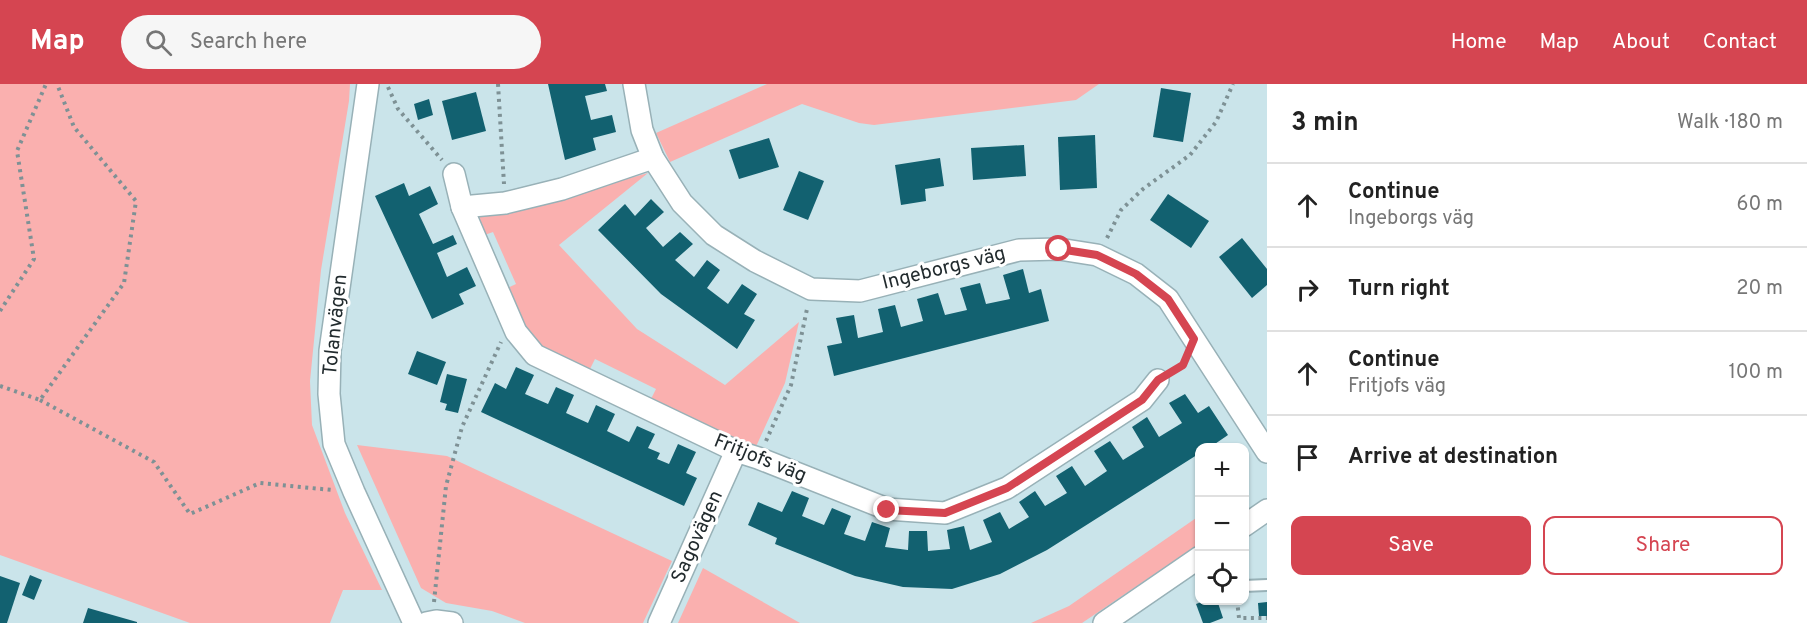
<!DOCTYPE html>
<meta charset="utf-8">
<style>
body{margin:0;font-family:Overpass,sans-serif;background:#f6f6f6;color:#222}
.controls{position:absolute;right:18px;bottom:18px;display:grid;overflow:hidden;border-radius:12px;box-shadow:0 2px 4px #0004}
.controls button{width:54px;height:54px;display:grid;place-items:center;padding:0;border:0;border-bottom:2px solid #e0e0e0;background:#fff;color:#222;font:30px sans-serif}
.stop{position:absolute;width:18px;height:18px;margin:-14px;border:4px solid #d54551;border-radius:50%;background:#fff}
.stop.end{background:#d54551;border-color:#fff;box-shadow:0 2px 6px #0008}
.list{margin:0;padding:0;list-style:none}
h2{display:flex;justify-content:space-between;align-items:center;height:78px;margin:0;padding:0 24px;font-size:26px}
h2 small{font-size:20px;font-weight:400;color:#767676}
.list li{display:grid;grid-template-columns:39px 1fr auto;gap:18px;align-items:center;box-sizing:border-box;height:84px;padding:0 24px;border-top:2px solid #e0e0e0}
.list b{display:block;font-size:22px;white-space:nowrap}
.list p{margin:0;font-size:20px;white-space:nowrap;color:#767676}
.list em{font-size:20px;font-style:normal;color:#767676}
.actions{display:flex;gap:12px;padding:18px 24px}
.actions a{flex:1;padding:14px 0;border:2px solid #d54551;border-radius:12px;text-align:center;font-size:21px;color:#d54551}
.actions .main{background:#d54551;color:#fff}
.icon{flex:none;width:33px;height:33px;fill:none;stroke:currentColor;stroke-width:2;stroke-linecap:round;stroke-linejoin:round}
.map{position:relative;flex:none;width:1267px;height:539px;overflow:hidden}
header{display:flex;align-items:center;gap:36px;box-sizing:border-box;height:84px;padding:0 30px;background:#d54551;color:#fff}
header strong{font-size:28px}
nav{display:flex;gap:33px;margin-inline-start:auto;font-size:21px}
.search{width:420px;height:54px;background:#f6f6f6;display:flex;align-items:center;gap:15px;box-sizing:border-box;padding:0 21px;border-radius:33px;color:#767676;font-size:22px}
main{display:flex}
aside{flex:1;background:#fff}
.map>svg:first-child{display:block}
.green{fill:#fab0af}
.building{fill:#126170}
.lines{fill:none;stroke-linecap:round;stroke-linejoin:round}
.service-casing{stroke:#98b1b7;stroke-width:14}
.minor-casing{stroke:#98b1b7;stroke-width:24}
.path{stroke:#7e9195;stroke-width:4;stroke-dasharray:3 4.5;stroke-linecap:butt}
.service{stroke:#fff;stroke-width:10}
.minor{stroke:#fff;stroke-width:21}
.route{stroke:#d54551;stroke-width:8}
.labels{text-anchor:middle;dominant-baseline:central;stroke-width:6;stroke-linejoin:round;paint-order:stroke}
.street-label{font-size:20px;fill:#222b2e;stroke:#fff}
</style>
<header>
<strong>Map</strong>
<div class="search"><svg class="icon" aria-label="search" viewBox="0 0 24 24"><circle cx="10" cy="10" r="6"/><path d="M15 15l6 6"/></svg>Search here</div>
<nav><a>Home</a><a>Map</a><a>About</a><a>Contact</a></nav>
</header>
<main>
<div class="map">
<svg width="1267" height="539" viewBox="0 0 1267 539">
<rect width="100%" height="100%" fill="#cae4ea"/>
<g class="green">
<path d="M0,0H350L349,17L321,186L310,297L312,341L345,429L382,506H343L330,539H190L0,471Z"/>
<path d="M767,0H1099L1076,16L874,41L859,39L802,20L670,78L656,49Z"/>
<path d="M648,89L559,161L637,245L725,301L799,238L785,299L754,367L648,321L656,305L595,275L587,291L542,269L521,246L503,206L516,200L493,148L479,153L472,134L536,120Z"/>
<path d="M357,361L447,372L672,477L643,539H525L492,527L446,519L421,504Z"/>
<path d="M1199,432V460L1082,539H1031L1069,522Z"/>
<path d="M703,484L800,539H678Z"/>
</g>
<g class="building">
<path d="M548,0H605L607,7L585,12L591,36L612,31L616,48L593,54L596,66L565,76Z"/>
<path d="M1161,4L1191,9L1183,58L1153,53Z"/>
<path d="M476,8L486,47L452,56L442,17Z"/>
<path d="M429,15L433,31L418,36L414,20Z"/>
<path d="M1095,51L1097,104L1060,106L1058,53Z"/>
<path d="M769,54L779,83L739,95L729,66Z"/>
<path d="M1024,61L1026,92L973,96L971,64Z"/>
<path d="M940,74L944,102L925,105L926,117L901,121L895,81Z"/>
<path d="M799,87L824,97L808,136L783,126Z"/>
<path d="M404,99L409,112L430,102L438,120L419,130L433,160L453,151L457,160L437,169L447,193L467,183L476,202L459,210L464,220L432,235L375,112Z"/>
<path d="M1168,110L1209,137L1191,164L1150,136Z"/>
<path d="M651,115L664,128L646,144L663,163L680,148L693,160L675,176L694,193L707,176L720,186L707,204L728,220L742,200L757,210L744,230L755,236L737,265L661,210L598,146L625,120L635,132Z"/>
<path d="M1242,154L1267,185V201L1252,214L1219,173Z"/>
<path d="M1023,185L1029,209L1041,205L1049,237L834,292L827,262L842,259L836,234L854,231L858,254L883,248L878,225L895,221L901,243L923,237L917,215L938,209L945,231L967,226L960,204L980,199L986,220L1010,215L1003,191Z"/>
<path d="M417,267L446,278L437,301L408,290Z"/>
<path d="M516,283L534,291L525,310L548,320L556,303L574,311L566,329L588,339L596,321L615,330L607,347L629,358L637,342L655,350L648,364L660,369L657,375L669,380L678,360L696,368L686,389L697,394L684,422L481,328L495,299L506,305Z"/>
<path d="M447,290L467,295L458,329L445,326L447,320L440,318Z"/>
<path d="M1185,310L1198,329L1209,322L1228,351L1209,364H1200V369L1047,466L1000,490L952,505L903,503L855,492L775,460L777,454L748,441L758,418L782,428L792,407L809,414L802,432L824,441L832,424L851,432L844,450L865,457L872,438L890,444L885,463L908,466L909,447H927L928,467L950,465L947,446L964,442L970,466L992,458L983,436L1000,428L1009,445L1029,433L1019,418L1035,407L1045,422L1067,409L1056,392L1072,382L1085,402L1107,387L1094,367L1110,357L1123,376L1144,363L1132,343L1147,333L1159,353L1182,339L1169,319Z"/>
<path d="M30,491L42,496L34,516L22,511Z"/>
<path d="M0,492L20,499L7,539H0Z"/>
<path d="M1207,516H1217L1223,534L1210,539H1203L1196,520Z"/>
<path d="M1267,518V532H1259L1258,519Z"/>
<path d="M88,524L137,538V539H83Z"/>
</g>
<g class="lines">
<g class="service-casing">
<path id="service" d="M1244,502L1267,501"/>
</g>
<g class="minor-casing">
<g id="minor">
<path d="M368,0L330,267L329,310L334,360L354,408L414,539"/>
<path d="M634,0L642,46L653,74L682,119L714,151L755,177L811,205L860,207L1019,166L1059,165L1097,171L1136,190L1168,215L1267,368"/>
<path d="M454,90L462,123L516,248L535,271L736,367L758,374L887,425L945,429L1007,404L1142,316L1158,296"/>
<path d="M462,123L505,119L562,105L653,74"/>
<path d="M1244,442L1267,426"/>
<path d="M426,539L436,537L452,539"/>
<path d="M659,539L736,367"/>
<path d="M1104,539L1200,473"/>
</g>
</g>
<g class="path">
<path d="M498,0L504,100"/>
<path d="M388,3L398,25L442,76"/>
<path d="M1107,154L1121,126L1143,105L1190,71L1216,38L1233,0"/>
<path d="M0,227L34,175L17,67L46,0"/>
<path d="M1174,286L1183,281L1185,276"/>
<path d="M0,302L40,316L124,199L136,117L74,43L57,0"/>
<path d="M40,316L154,378L190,430L260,399L332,406"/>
<path d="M766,357L791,301L807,225"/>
<path d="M1237,516L1239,534H1267"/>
<path d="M434,518L446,402L462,343L501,258"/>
</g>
<use href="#service" class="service"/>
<use href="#minor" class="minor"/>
</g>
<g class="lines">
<path class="route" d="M887,426L945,429L1007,404L1142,316L1158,296L1183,281L1194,255L1168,215L1136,190L1097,171L1059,165"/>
</g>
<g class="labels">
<g class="street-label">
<text transform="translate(944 185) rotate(-14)">Ingeborgs väg</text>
<text transform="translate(336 241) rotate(-84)">Tolanvägen</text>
<text transform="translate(760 375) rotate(22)">Fritjofs väg</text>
<text transform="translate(698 453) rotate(-66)">Sagovägen</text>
</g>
</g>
</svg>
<div class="controls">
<button>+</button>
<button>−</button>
<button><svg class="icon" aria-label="locate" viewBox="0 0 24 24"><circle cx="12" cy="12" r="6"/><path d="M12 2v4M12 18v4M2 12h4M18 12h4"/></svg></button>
</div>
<div class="stop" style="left:1059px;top:165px"></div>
<div class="stop end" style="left:887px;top:426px"></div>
</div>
<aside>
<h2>3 min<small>Walk · 180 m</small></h2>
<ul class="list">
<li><svg class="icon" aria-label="ahead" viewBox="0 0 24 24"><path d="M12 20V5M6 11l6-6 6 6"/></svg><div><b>Continue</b><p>Ingeborgs väg</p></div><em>60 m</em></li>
<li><svg class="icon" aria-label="right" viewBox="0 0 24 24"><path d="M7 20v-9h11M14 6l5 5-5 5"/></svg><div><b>Turn right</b></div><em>20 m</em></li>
<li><svg class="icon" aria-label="ahead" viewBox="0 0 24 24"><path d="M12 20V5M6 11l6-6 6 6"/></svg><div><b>Continue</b><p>Fritjofs väg</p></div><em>100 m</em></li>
<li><svg class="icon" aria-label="arrive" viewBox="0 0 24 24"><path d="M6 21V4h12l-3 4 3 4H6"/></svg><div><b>Arrive at destination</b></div></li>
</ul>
<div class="actions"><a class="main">Save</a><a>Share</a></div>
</aside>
</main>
